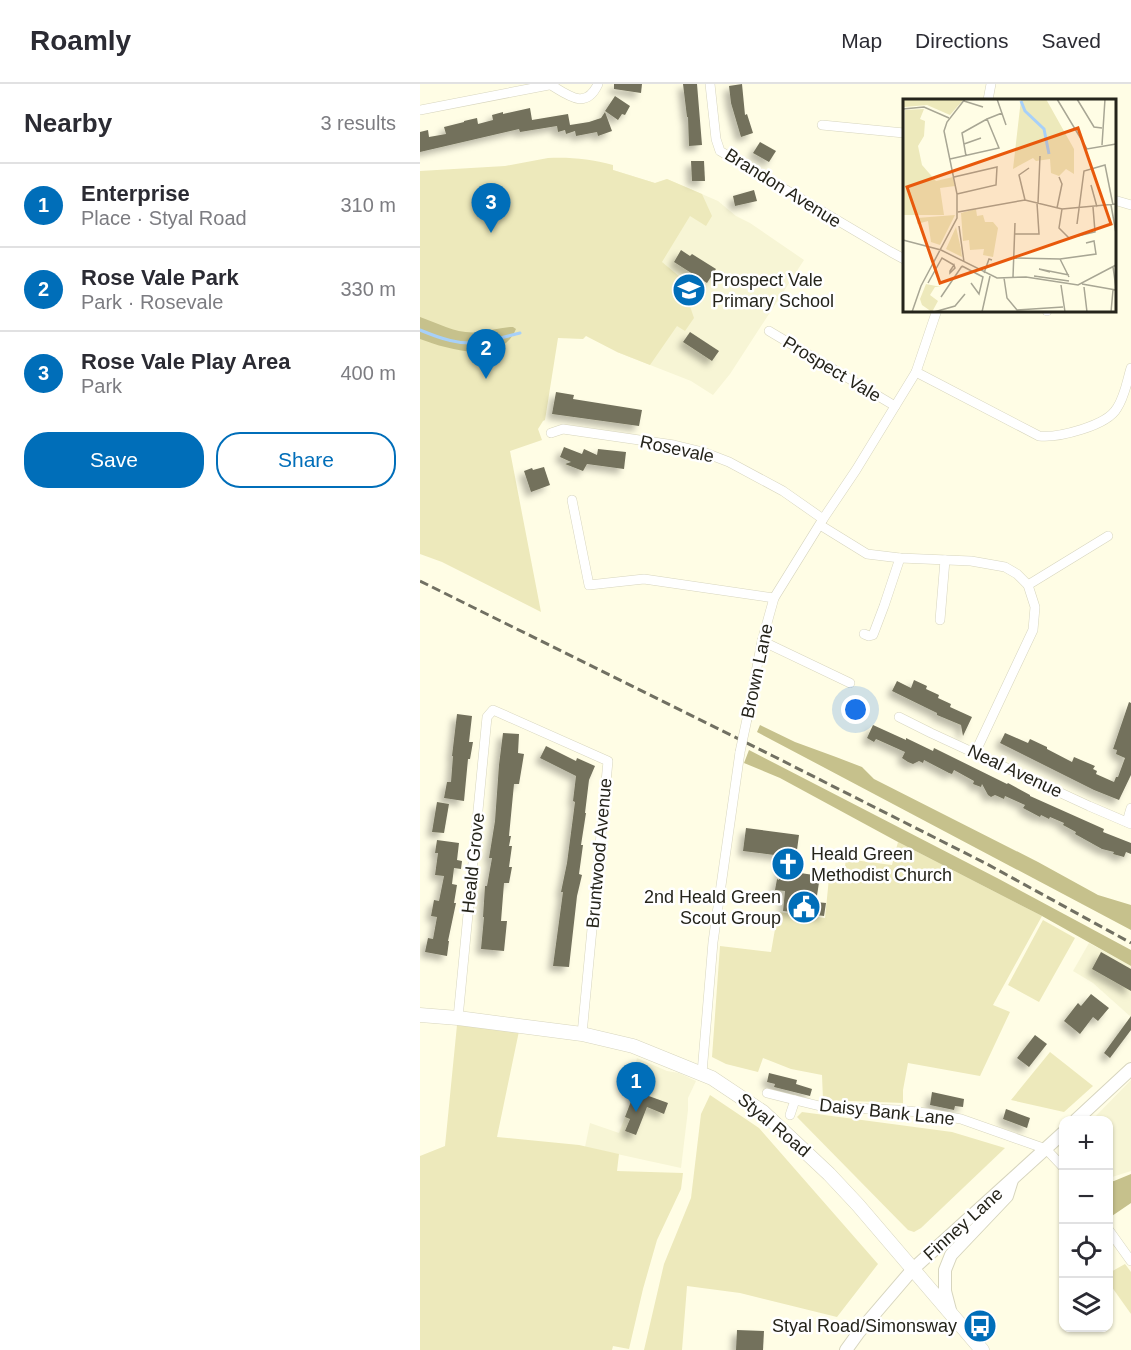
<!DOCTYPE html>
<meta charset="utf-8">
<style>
body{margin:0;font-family:Helvetica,sans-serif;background:#f2f2f3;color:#2b2b33}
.controls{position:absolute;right:18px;bottom:18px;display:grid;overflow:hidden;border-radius:12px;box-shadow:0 2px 4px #0004}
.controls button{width:54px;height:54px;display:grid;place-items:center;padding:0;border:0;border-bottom:2px solid #e1e1e2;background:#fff;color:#2b2b33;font:30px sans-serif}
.you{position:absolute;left:436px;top:626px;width:21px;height:21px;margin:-15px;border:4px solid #fff;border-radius:50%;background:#1a73e8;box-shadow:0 0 0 9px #1a73e833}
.badge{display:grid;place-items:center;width:39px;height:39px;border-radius:50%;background:#006eb9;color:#fff;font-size:20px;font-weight:700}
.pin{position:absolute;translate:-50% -50px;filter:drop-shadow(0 2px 3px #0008)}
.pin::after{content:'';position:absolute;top:32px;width:21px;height:18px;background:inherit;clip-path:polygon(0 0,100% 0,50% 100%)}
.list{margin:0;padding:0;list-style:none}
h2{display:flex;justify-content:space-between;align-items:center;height:78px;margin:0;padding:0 24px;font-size:26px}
h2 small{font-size:20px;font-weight:400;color:#7c7c81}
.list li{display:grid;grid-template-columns:39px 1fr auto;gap:18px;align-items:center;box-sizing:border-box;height:84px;padding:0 24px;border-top:2px solid #e1e1e2}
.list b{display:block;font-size:22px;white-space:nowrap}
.list p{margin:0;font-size:20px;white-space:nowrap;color:#7c7c81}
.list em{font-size:20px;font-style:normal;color:#7c7c81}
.actions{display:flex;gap:12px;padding:18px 24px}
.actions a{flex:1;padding:14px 0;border:2px solid #006eb9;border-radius:24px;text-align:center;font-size:21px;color:#006eb9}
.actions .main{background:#006eb9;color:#fff}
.icon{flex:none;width:33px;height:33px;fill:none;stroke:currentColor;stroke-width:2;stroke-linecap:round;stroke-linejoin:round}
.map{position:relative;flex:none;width:711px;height:1266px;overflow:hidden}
header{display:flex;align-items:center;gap:36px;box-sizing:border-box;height:84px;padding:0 30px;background:#fff;border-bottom:2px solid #e1e1e2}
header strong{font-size:28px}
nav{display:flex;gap:33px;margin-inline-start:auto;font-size:21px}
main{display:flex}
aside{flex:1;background:#fff}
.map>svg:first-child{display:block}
.built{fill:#f7f5d5}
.green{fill:#ede9bb}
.forest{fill:#c6c18c}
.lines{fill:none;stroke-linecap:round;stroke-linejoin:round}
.stream{stroke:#a7d0f9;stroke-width:3}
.building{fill:#73715c;filter:url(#shadow)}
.minor-casing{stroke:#d7d5be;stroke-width:10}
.tertiary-casing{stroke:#d7d5be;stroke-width:14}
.secondary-casing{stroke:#d7d5be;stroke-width:15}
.minor{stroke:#fff;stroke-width:9}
.tertiary{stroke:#fff;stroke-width:12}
.secondary{stroke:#fff;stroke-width:14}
.rail{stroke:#717062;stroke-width:3;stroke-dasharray:9 4.5;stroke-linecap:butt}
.minor-bridge-casing{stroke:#d7d5be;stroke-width:10;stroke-linecap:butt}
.minor-bridge{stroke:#fff;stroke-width:9}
.labels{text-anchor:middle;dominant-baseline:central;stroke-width:5;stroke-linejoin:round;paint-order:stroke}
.street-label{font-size:18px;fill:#25241b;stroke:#fff}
.poi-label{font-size:18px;fill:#25241b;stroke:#fff;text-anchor:start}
.inset-river{fill:none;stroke:#a7d0f9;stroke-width:3}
.inset-road{fill:none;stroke:#a8a694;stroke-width:1.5}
.view{fill:#e8590c;fill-opacity:0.15;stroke:#e8590c;stroke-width:3}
.inset-edge{fill:none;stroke:#25241b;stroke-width:3}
</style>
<header>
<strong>Roamly</strong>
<nav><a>Map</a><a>Directions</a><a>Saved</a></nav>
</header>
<main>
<aside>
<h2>Nearby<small>3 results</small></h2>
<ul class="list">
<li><span class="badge">1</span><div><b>Enterprise</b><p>Place · Styal Road</p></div><em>310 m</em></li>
<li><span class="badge">2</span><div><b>Rose Vale Park</b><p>Park · Rosevale</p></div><em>330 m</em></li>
<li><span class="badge">3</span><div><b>Rose Vale Play Area</b><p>Park</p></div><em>400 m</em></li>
</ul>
<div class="actions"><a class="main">Save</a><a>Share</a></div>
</aside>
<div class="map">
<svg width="711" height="1266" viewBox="0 0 711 1266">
<defs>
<filter id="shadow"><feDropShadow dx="-5" dy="5" stdDeviation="3" flood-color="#0004"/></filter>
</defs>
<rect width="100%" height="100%" fill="#fffde5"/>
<g class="built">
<path d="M193,86L235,99L247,95L298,117L316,132L330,139L384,176L310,290L293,311L271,297L197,268Z"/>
<path d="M669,859L711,882V933L673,899L653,887Z"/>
<path d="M217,974L247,987L259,989L276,997L268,1014V1026L261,1084L165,1063L170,1039L199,1049L218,998L214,987Z"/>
<path d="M711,996V1087L689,1094L688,1036H672Z"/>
</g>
<g class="green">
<path d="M128,74C151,73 171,75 193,81V86L235,99L247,95L282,110L292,132L286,142L270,132L242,178L260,193L274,234L265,247L257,242L230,281L197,268L166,252L163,255L138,254L125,336L123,337L118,345L122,356L90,367L121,528L22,478L0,470V87L85,82Z"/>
<path d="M478,758L622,832L573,921L590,928L560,992L488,979L483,1006V1019L403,1016L402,991L371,985L343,974L338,988L306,980L292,973L300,862L351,868L358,828L405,834L409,794L423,796L426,775L472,781Z"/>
<path d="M623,836L655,854L619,918L588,901Z"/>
<path d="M37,941L99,947L77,1053L159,1061L199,1070L197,1087L263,1089L261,1105L237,1156L223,1205L209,1265L193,1262L192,1266H0V1072L25,1062Z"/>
<path d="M630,968L673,1002L644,1028L591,1016Z"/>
<path d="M290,1011L339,1044L458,1180L417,1233L320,1209L267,1202L262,1266H224L244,1180L271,1114L281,1030Z"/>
<path d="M382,1028L532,1048L585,1064L501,1144L494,1148L488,1146L377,1033Z"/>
<path d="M705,1180L711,1188V1230L689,1199V1189Z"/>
</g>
<g class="forest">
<path d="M0,233C20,240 38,251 60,248C71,247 82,243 93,243L96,245C81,282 27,265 0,255Z"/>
<path d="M340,641L375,658L416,673L442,683L454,695L618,778L678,811L711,821V846L337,648Z"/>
<path d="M329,666L579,795L711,866V882L622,832L478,758L360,694L324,679Z"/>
<path d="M711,1090V1119L689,1134V1098L694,1097Z"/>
</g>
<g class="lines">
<path class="stream" d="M0,246C19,254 41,262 62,258C75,256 88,252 100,249"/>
</g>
<g class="building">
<path d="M194,0H222L221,9L194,5Z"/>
<path d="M263,0H277L282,61L269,62L268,33H267Z"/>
<path d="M322,0L325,31L327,30L333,49L321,53L311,19L309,2Z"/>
<path d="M195,12L210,22L205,31L202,30L198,36L185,27Z"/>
<path d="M110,24L112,36L148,30L150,41L169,38L181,34L185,28L192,47L178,52L177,48L156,52L155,47L146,50L145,46L138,48L137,42L100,48L99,45L0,68V48L8,46L9,53L26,50L24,43L44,38V37L57,34L58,40L73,36L72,31L83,28V30Z"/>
<path d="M340,58L356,67L349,78L333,69Z"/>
<path d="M271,77H284L285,97H272Z"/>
<path d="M334,106L337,117L315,122L313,112Z"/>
<path d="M261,166L270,172L272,170L296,185L287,199L254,178Z"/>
<path d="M270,248L299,267L292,277L263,258Z"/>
<path d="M136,308L154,311L153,315L222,326L219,342L132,330Z"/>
<path d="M144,363L162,370L164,365L177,371L178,365L206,368L204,385L167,380L163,387L145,380L151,378L140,373Z"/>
<path d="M124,383L130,401L111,408L104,387L112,384L113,386Z"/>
<path d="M494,596L507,602L506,605L519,611L518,614L531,620L530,623L552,633L543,652L541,641L517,631V629L472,607L477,597L491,604Z"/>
<path d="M709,618L711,619V691L699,716L674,706L580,659L585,649L608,659L610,655L627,663V665L652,678L654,673L675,682L673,685L677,687L676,690L694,698L696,693H698L705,674L696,670L697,666L693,665Z"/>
<path d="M37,630L52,632L49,658H53L50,675H48L44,717L24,714L27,698H31L33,672H32Z"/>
<path d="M453,641L486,656V654L513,667L514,664L587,700L588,699L610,711V712L684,745L683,748L711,759V770L706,768L704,773L693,770L694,768L682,765L655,750L656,748L643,741L644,739L630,733L629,735L621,731L620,733L603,724L605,721L585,712L584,715L575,711L571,713L568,711L562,700L561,703L553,700L554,697L534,686L532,690L529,689L504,676L503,679L499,677L493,680L488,678L482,674L485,668L456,655L454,658L447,654Z"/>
<path d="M83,649L99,650L98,669L104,670L99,700H94L89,752H91L89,762H92L89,783H92L89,799H84L81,837H87L84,867L61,865L64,833H63L65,802H67L72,774H69L75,737L79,681Z"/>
<path d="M126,662L156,677L157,674L175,682L169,696L165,729H166L161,761H163L159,790L162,791L157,812L149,883L133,882L143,808H141L147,779L155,718L153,717L156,692L120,674Z"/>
<path d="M17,718L29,720L24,749L12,748Z"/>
<path d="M326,744L379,751L374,788L400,792L396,818L406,819L404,832L363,827L365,807L355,806L357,795L359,796L362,772L323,767Z"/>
<path d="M17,756L39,759L37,776L42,777L41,785L34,784L32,800L37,801L34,819H36L28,857H29L27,872L5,868L8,854L13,855L17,833L11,832L14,816L19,817L24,792L15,791L18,769H15Z"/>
<path d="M681,868L711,885V907L672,885Z"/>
<path d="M671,910L689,924L678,937L673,933L660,950L644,937L658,919L661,922Z"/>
<path d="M711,932V946L690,974L684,969Z"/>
<path d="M615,951L627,960L609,983L597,974Z"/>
<path d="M349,989L377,996L376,1000L392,1005L390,1012L354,1003L355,1000L347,998Z"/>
<path d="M215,1007L248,1019L244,1030L227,1023L216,1051L205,1047L210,1035L205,1033Z"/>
<path d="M512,1008L544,1015L543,1023L535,1022L534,1026L510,1021Z"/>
<path d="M586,1025L610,1034L607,1044L583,1035Z"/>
<path d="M317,1246L344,1247L343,1266H316Z"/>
</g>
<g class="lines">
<g class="minor-casing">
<g id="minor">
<path d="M290,0L296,55L300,67L471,168L484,175"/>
<path d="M131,1C149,12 166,26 178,0"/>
<path d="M568,16L571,0"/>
<path d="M0,26L134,0"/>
<path d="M402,41L484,49"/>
<path d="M694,116L711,121"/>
<path d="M627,226V227"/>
<path d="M349,247L475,322"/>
<path d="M496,288L619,352C638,354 687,342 697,324C705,312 707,297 711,284"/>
<path d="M131,349L143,345L254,361L283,368L309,378L363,407L403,435"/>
<path d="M152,416L169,501L224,495L354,514"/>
<path d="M400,441L447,470L480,474L551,477L585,483L597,490L608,501L615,523L613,546L555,669"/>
<path d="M608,501L688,452"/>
<path d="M520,536L525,476"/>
<path d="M444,550L449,552L453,551L464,522L480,474"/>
<path d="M342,557L430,599"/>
<path d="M479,633L511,649L669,722L711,740"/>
<path d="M327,635L342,557L354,514L403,435L436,386L496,288L517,226"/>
<path d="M707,738L711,724"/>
<path d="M38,934L67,633L73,626L188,677L162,950"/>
<path d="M282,989L293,858L320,668"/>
<path d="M347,1009L375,1016L370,1031"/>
<path d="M375,1016L404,1023L478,1026L507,1029L541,1035L626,1065L644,1084"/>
<path d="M688,1145L711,1177"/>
</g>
</g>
<g class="tertiary-casing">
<g id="tertiary">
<path d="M656,1036L711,985"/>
<path d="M531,1230L525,1207V1186L531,1171L587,1112L592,1096"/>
<path d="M426,1266L439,1248L493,1185L644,1048"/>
</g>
</g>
<g class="secondary-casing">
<path id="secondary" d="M0,931L38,934L162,950L213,962L292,994L343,1028L409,1090L438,1121L562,1266"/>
</g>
<use href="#minor" class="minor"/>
<use href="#tertiary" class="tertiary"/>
<use href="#secondary" class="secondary"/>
<path class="rail" d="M0,497L353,672L567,780L711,859"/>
<g class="minor-bridge-casing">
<path id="minor-bridge" d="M320,668L327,635"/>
</g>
<use href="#minor-bridge" class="minor-bridge"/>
</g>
<defs>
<g id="school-disc" transform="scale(1.725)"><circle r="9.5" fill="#006eb9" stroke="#fff"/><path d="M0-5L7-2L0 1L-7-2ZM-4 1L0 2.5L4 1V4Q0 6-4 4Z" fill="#fff"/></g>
<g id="church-disc" transform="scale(1.725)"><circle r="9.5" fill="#006eb9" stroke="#fff"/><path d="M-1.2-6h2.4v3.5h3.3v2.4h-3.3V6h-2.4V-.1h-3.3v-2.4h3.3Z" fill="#fff"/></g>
<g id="civic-disc" transform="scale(1.725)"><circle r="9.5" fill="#006eb9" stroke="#fff"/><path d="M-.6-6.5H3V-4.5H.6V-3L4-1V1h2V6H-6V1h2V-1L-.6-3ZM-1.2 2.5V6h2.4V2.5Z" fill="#fff"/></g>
<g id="bus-disc" transform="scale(1.725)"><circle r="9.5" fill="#006eb9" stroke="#fff"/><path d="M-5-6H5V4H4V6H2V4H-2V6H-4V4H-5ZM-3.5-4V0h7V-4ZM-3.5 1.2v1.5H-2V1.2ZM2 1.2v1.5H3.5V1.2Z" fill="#fff"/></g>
</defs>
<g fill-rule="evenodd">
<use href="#school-disc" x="269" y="206"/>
<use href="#church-disc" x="368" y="780"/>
<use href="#civic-disc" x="384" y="823"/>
<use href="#bus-disc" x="560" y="1242"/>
</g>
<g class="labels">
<g class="street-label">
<text transform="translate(363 104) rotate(32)">Brandon Avenue</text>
<text transform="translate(412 285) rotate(31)">Prospect Vale</text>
<text transform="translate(257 365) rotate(12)">Rosevale</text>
<text transform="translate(337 587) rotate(-78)">Brown Lane</text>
<text transform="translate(595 687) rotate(25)">Neal Avenue</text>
<text transform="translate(179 769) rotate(-85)">Bruntwood Avenue</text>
<text transform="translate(53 779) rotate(-84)">Heald Grove</text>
<text transform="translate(467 1028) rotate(6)">Daisy Bank Lane</text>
<text transform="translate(354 1041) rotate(40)">Styal Road</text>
<text transform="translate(543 1140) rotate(-42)">Finney Lane</text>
</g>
<g class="poi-label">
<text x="292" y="196">Prospect Vale<tspan x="292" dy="21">Primary School</tspan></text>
<text x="391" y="770">Heald Green<tspan x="391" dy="21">Methodist Church</tspan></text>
<text x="361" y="813" text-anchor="end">2nd Heald Green<tspan x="361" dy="21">Scout Group</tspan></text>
<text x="537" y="1242" text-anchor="end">Styal Road/Simonsway</text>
</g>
</g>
<g transform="translate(483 15)">
<rect width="213" height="213" fill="#fffde5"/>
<path d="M0,0H61L47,16L24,6L1,8ZM118,0H143L171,50V75L163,70L156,77L148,74L147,60L133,62L130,59L110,70ZM21,10L17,20L22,22L21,37L15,47L19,66L33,82L50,78L52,87L37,89L41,116H0L2,11ZM73,110L74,117L80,116L82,123H90L95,129L90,158L80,156L81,150L67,151L66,141L60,142L58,114ZM52,116L37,146L28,143L25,122L14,125V119ZM53,128L58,150L59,158L43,150ZM23,185L38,188H32L27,196L35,202L29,213L19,206L17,200Z" fill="#ede9bb"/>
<path class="inset-river" d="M118,2L122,12L141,30L146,55"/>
<path class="inset-road" d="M94,0L103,26M154,0L184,50L213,45M174,0L191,28L199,29M61,2L80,8M0,10L21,8L46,19M61,45L78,39M199,46L202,0M63,57L59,34L84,20M47,60L96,49L84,20L99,14M51,78L94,68L93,86L54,95M188,86L194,108M122,101L116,76L126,69M135,104L137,57M208,106L213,134M154,109L159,85L156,78M159,110L156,129L166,139M55,113L122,101L159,110L213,105M174,125L181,72L202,66L210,106M56,127L61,163M111,135H136L134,104M166,139L192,133L190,108M0,141L38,151L94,179L123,178L175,186L213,166M108,159L157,160L193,155L191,142L183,144M157,160L166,178M51,166L52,169L47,174V172ZM59,167L80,178L76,195L68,184M210,168L213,189M147,173L136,170L166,176M81,174L86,160L89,161M131,177L166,182M110,178L112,124M101,179L104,199L114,211L160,208M25,184L39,159L51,166M179,185L213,191M158,186L162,213M181,188L184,213M38,198L59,167M9,213L18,187L54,119V95L41,32L44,23L62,0M31,213L52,207L62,195M79,213L87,177M208,213L210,191"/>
<path class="view" d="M175,29L208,125L37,184L4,88Z"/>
<rect width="213" height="213" class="inset-edge"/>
</g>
</svg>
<div class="controls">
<button>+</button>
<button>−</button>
<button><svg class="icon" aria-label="locate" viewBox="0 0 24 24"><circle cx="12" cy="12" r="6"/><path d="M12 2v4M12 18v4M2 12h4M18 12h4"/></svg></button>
<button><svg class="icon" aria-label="layers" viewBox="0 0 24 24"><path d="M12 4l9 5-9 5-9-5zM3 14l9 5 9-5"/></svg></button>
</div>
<div class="you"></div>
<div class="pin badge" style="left:216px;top:1028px">1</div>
<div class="pin badge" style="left:66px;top:295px">2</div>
<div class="pin badge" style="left:71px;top:149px">3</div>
</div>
</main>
